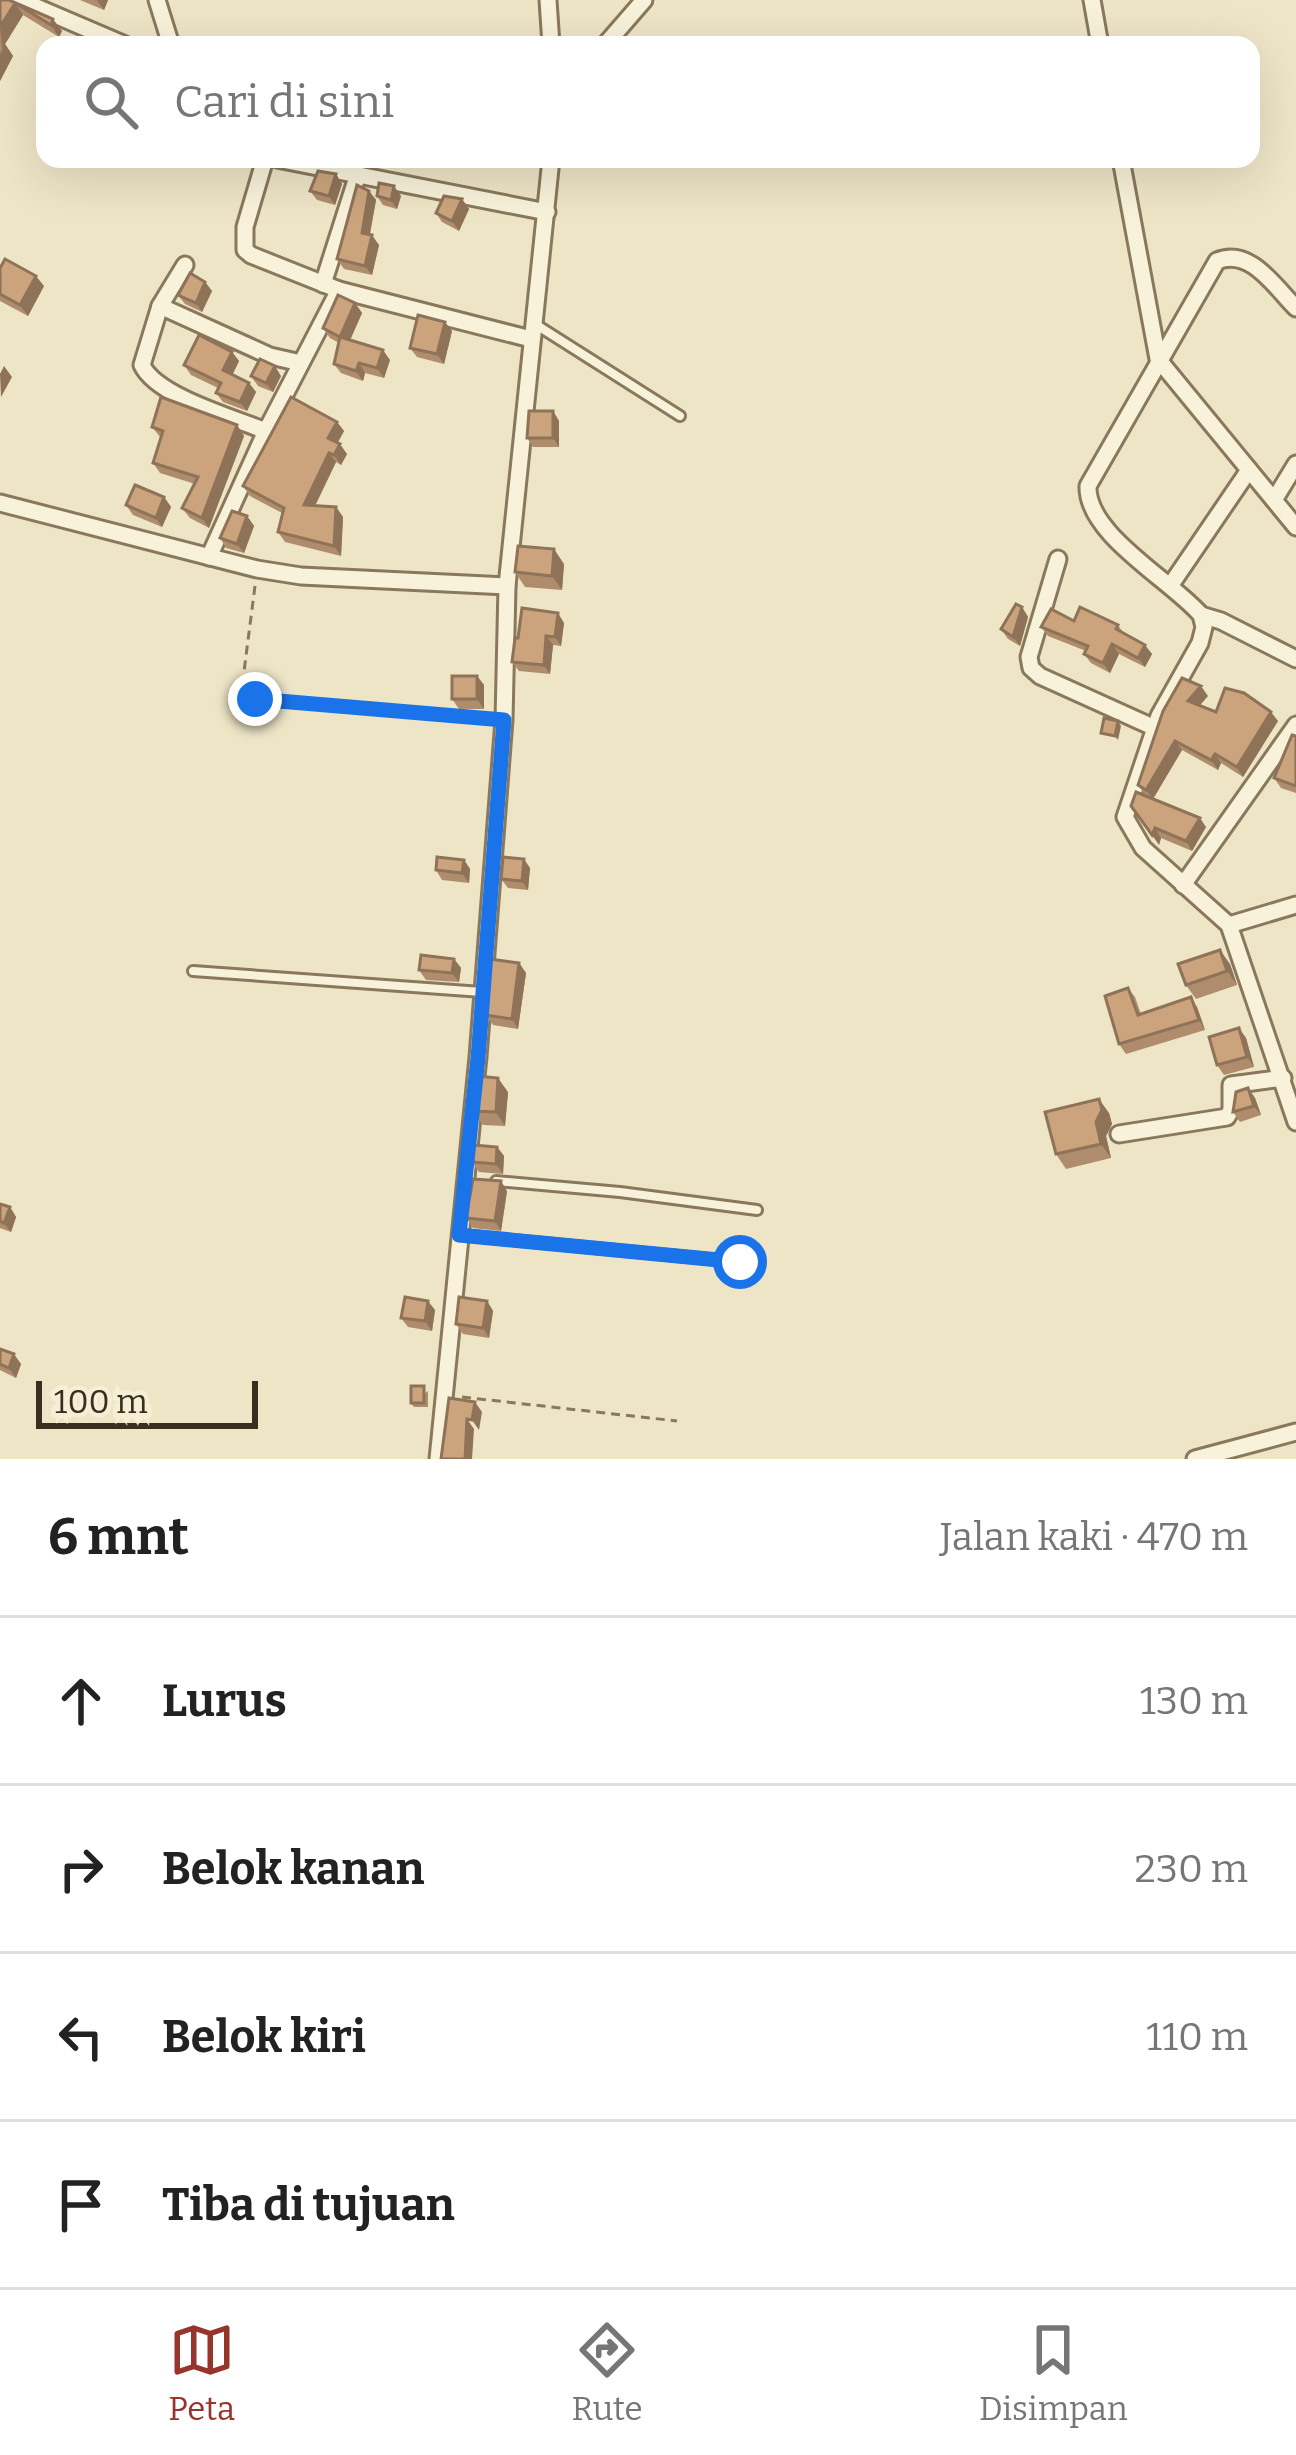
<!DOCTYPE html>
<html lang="id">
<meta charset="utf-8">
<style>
body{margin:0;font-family:Bitter,serif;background:#f2f2f2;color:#222}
.scale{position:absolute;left:36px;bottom:30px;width:222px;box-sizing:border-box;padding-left:12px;border:6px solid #3a2e20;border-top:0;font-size:33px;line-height:42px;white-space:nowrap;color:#3a2e20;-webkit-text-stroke:9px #f5efd6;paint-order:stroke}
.stop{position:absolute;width:36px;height:36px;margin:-27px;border:9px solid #1a73e8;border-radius:50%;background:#fff}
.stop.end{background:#1a73e8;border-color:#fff;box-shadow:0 3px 12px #0008}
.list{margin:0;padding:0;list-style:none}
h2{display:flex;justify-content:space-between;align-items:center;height:156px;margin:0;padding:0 48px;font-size:51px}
h2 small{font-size:39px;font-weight:400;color:#767676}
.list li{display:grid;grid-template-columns:78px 1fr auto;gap:36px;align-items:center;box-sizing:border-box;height:168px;padding:0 48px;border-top:3px solid #e0e0e0}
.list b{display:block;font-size:45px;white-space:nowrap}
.list em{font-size:39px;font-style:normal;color:#767676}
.icon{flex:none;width:66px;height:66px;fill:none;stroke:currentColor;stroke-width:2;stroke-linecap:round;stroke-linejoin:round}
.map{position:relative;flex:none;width:1296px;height:1459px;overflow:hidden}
.search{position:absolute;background:#fff;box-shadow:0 12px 48px #0002;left:36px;right:36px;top:36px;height:132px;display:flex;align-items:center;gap:30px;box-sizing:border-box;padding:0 42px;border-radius:24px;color:#767676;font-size:45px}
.sheet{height:828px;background:#fff}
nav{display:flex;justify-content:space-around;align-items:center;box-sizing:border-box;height:168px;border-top:3px solid #e0e0e0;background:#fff;font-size:33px;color:#767676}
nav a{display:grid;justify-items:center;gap:6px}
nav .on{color:#97352d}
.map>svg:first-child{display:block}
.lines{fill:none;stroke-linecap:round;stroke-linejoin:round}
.lane-casing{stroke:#89785c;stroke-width:14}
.street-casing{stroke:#89785c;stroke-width:21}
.path{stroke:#89785c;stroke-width:3;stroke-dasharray:9 6;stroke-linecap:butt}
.lane{stroke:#f8f2da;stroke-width:8}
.street{stroke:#f8f2da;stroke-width:15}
.wall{fill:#af8d6c}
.shaded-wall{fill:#8e7358}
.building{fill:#cba47d;stroke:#8e7358;stroke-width:3}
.route{stroke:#1a73e8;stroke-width:15}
</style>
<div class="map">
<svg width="1296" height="1459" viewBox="0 0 1296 1459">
<rect width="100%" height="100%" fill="#eee5c7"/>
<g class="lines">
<g class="lane-casing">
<g id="lane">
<path d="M535,324L680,416"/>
<path d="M193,971L482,992"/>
<path d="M496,1181L620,1192L757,1210"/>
<path d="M460,1235L740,1262"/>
</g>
</g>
<g class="street-casing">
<g id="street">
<path d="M20,0L125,45"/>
<path d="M157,0L171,45"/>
<path d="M548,0L551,45"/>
<path d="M1092,0L1100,45"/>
<path d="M605,45L644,0"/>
<path d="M265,159L245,227V250L251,255L339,290L531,339"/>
<path d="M277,159L547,212"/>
<path d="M1121,159L1158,359L1296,527"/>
<path d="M185,265L160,306L142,365C156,396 234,418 266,431"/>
<path d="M323,284L358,174"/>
<path d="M160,306L270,356L301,363"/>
<path d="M1296,308C1275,287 1250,247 1217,261L1088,486C1086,534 1171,580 1201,615L1204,627L1200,643L1159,716L1125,817L1143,848L1229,925L1296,1122"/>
<path d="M1274,500L1296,464"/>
<path d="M0,503L257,569L301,576L507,586"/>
<path d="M209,557L266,431L339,290"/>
<path d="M1058,559L1029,657L1031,668L1040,676L1155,728"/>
<path d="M1170,586L1249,470"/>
<path d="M1201,615L1221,621L1296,659"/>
<path d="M1183,885L1296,725"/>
<path d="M1229,925L1296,905"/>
<path d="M1119,1134L1227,1117L1231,1110V1085L1283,1078"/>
<path d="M438,1459L478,1057L504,720L507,586L551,159"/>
<path d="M1195,1459L1296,1432"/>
</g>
</g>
<g class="path">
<path d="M255,586L242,687L255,699L490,719"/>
<path d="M462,1397L677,1421"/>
</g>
<use href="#lane" class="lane"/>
<use href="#street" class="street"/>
</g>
<g class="wall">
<path d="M0,0H9L62,31L59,37L23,15L5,44L13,56L0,81Z"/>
<path d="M80,0H108L104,10Z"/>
<path d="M336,174L342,184L335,205L317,200L310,191Z"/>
<path d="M369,191L376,200L370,235L379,245L372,275L344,269L337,259Z"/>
<path d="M377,196H401L397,209L383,205Z"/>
<path d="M462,199L469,209L459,231L442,222L436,213Z"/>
<path d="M0,268L44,286L28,316L0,301Z"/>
<path d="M205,282L212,291L202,312L185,304L178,295Z"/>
<path d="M355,303L362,313L350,340L390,360L384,378L365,373L363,381L341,373L334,364L339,343L330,338L323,328Z"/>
<path d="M452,331L444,364L417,357L410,348Z"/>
<path d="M232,352L239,361L232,375L249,383L256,392L247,411L223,402L216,393L218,388L191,375L184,365Z"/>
<path d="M251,376H281L273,392L258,386Z"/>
<path d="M553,411L559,421V447H533L527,438Z"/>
<path d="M337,422L344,431L337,443L347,454L341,465L336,462L315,506L336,507L343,517L341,556L285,542L278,532L282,513L250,496L243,486Z"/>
<path d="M237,425L244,436L209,528L190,518L182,508L195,484L160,473L153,463L161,438L152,427Z"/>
<path d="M164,497L171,507L162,527L133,515L126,505Z"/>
<path d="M247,516L254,526L244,553L226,548L220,538Z"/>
<path d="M564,564L562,590L525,587L515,572Z"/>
<path d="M1022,607L1028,617L1020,646L1008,639L1001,629Z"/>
<path d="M1074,621L1118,625L1124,634L1152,654L1145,667L1119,654L1110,673L1091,663L1084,654L1086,651L1048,636L1041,627Z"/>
<path d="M564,623L561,646L553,645L550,674L519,671L512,662L518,638Z"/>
<path d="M477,676L484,685V709H459L452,699Z"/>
<path d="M1208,696L1199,705L1216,712L1278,721L1243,777L1221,763L1218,770L1182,750L1153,799L1206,827L1192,851L1161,838L1159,845L1145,795L1138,785L1163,711Z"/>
<path d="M1296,736V793L1281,788L1274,778Z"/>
<path d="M464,860L470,869L469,883L442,880L436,870Z"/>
<path d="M530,868L528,890L508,888L501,879Z"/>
<path d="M454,959L461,968L459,982L426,980L419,970Z"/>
<path d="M519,963L526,973L518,1029L493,1025L486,1015Z"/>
<path d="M1230,964L1237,985L1196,999L1186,985Z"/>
<path d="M1128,988L1135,997L1141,1014L1197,1007L1205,1030L1126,1054L1119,1044Z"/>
<path d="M1246,1038L1254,1067L1224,1075L1217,1065Z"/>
<path d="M1248,1088L1255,1098L1261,1115L1240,1122L1233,1112Z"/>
<path d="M508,1092L505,1126L483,1125L473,1111Z"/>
<path d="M1109,1113L1112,1124L1106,1136L1111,1158L1066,1169L1056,1154Z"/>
<path d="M497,1147L504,1156L503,1174L479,1172L472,1162Z"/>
<path d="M507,1191L501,1231L473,1228L466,1218Z"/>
<path d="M0,1204L10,1207L16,1217L11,1232L0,1228Z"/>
<path d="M487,1301L493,1311L489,1338L463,1334L456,1324Z"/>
<path d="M435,1310L432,1331L408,1327L401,1318Z"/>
<path d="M0,1349L21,1364L16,1378L0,1370Z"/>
<path d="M428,1391V1407H414L411,1403Z"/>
</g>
<g class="shaded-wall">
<path d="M97,0H108L104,10Z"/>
<path d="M15,3L23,15L2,49L0,27Z"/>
<path d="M53,19L62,31L59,37L51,25Z"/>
<path d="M5,44L13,56L0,81V54Z"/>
<path d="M336,174L342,184L335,205L329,196Z"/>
<path d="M394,186L401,196L397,209L391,200Z"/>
<path d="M369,191L376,200L368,242L362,233Z"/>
<path d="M462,199L469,209L459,231L452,221Z"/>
<path d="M372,235L379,245L372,275L365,266Z"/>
<path d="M36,276L44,286L28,316L20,305Z"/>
<path d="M205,282L212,291L202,312L196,303Z"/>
<path d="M355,303L362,313L347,347L340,337Z"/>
<path d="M445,322L452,331L444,364L437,354Z"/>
<path d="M383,350L390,360L384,378L377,368Z"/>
<path d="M232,352L239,361L230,380L223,370Z"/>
<path d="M359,363L365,373L363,381L356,371Z"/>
<path d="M4,366L12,377L1,397L0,374Z"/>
<path d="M275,366L281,376L273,392L266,383Z"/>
<path d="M249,383L256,392L247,411L240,402Z"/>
<path d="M553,411L559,421V447L553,438Z"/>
<path d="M337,422L344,431L335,448L328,438Z"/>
<path d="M237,425L244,436L209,528L202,518Z"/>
<path d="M340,444L347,454L341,465L334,455Z"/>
<path d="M329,453L336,462L311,514L304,505Z"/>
<path d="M164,497L171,507L162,527L156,518Z"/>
<path d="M336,507L343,517L341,556L334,546Z"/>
<path d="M247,516L254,526L244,553L237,544Z"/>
<path d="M554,549L564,564L562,590L552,576Z"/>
<path d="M1022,607L1028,617L1020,646L1013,637Z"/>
<path d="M558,613L564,623L561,646L555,637Z"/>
<path d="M546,636L553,645L550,674L544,665Z"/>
<path d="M1112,644L1119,654L1110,673L1103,663Z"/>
<path d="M1145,645L1152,654L1145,667L1138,658Z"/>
<path d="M477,676L484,685V709L477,699Z"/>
<path d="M1201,686L1208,696L1195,711L1188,701Z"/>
<path d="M1271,712L1278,721L1243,777L1237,767Z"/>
<path d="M1118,721L1121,726L1118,740L1115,736Z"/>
<path d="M1175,741L1182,750L1153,799L1146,790Z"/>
<path d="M1215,754L1221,763L1218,770L1211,760Z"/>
<path d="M1200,818L1206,827L1192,851L1186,841Z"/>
<path d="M1155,828L1161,838L1159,845L1152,835Z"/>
<path d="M524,859L530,868L528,890L522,881Z"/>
<path d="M464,860L470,869L469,883L462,873Z"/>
<path d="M1220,950L1230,964L1237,985L1227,971Z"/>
<path d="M454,959L461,968L459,982L452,973Z"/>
<path d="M519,963L526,973L518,1029L512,1019Z"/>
<path d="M1191,997L1197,1007L1205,1030L1199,1020Z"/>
<path d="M1239,1028L1246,1038L1254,1067L1247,1057Z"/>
<path d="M498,1078L508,1092L505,1126L496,1112Z"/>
<path d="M1248,1088L1255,1098L1261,1115L1254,1106Z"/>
<path d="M1099,1099L1109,1113L1112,1124L1106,1136L1111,1158L1101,1144L1096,1122Z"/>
<path d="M497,1147L504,1156L503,1174L496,1164Z"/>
<path d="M501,1181L507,1191L501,1231L495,1221Z"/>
<path d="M10,1207L16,1217L11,1232L4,1223Z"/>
<path d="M428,1301L435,1310L432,1331L425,1321Z"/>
<path d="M487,1301L493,1311L489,1338L483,1328Z"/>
<path d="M14,1354L21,1364L16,1378L9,1368Z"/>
<path d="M475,1402L482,1412L479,1430L472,1420Z"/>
<path d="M467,1419L474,1429L472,1459H465Z"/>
</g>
<g class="building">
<path d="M0,0H9L53,19L51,25L15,3L0,27Z"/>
<path d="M318,171L336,174L329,196L310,191Z"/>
<path d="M379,183L394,186L391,200L377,196Z"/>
<path d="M357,185L369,191L362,233L372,235L365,266L337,259Z"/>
<path d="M444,196L462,199L452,221L436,213Z"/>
<path d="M5,259L36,276L20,305L0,294V268Z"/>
<path d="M190,273L205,282L196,303L178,295Z"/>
<path d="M338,295L355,303L340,337L323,328Z"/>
<path d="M418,315L445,322L437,354L410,348Z"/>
<path d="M199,335L232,352L223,370L249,383L240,402L216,393L221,383L184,365Z"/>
<path d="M340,337L383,350L377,368L359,363L356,371L334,364Z"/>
<path d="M260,359L275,366L266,383L251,376Z"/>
<path d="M161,397L237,425L202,518L182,508L198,477L153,463L163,431L152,427Z"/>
<path d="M291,397L337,422L328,438L340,444L334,455L329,453L304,505L336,507L334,546L278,532L284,508L243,486Z"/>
<path d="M529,411H553V438H527Z"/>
<path d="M135,485L164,497L156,518L126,505Z"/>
<path d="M232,511L247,516L237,544L220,538Z"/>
<path d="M518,546L554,549L552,576L515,572Z"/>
<path d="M1016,604L1022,607L1013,637L1001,629Z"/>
<path d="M1080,607L1118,625L1116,629L1145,645L1138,658L1112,644L1103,663L1084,654L1088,646L1041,627L1051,609L1074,621Z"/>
<path d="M522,608L558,613L555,637L546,636L544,665L512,662L515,638H518Z"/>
<rect x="452" y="676" width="25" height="23"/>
<path d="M1182,678L1201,686L1188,701L1216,712L1225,688L1244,693L1271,712L1237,767L1215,754L1211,760L1175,741L1146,790L1138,785L1163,711Z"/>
<path d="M1104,718L1118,721L1115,736L1101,733Z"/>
<path d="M1292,735L1296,736V786L1274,778Z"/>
<path d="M1136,792L1200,818L1186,841L1155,828L1152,835L1131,806Z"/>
<path d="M437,857L464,860L462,873L436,870Z"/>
<path d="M503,857L524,859L522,881L501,879Z"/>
<path d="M1220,950L1227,971L1186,985L1178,964Z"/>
<path d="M421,955L454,959L452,973L419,970Z"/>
<path d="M490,959L519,963L512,1019L486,1015Z"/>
<path d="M1128,988L1138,1015L1191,997L1199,1020L1119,1044L1105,996Z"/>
<path d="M1239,1028L1247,1057L1217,1065L1209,1037Z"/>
<path d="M477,1076L498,1078L496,1112L473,1111Z"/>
<path d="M1248,1088L1254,1106L1233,1112L1236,1092Z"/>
<path d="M1099,1099L1102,1110L1096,1122L1101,1144L1056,1154L1045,1112Z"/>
<path d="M474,1145L497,1147L496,1164L472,1162Z"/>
<path d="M473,1179L501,1181L495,1221L466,1218Z"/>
<path d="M0,1204L10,1207L4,1223L0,1221Z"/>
<path d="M405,1297L428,1301L425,1321L401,1318Z"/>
<path d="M459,1297L487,1301L483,1328L456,1324Z"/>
<path d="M0,1349L14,1354L9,1368L0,1364Z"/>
<rect x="411" y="1386" width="13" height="17"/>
<path d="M449,1398L475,1402L472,1420L467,1419L465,1459H441Z"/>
</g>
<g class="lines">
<path class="route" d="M255,699L504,720L478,1058L459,1235L740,1262"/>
</g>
</svg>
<div class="scale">100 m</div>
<div class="stop" style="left:740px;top:1262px"></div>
<div class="stop end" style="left:255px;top:699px"></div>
<div class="search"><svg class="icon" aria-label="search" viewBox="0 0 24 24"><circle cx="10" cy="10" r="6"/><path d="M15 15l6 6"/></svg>Cari di sini</div>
</div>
<section class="sheet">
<h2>6 mnt<small>Jalan kaki · 470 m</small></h2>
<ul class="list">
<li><svg class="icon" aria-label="ahead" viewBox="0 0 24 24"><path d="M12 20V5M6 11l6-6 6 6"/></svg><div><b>Lurus</b></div><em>130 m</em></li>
<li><svg class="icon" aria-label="right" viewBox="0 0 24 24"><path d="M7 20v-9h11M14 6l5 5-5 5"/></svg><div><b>Belok kanan</b></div><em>230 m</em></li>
<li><svg class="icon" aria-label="left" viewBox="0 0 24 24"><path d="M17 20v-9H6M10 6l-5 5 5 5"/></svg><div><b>Belok kiri</b></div><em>110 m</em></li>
<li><svg class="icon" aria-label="arrive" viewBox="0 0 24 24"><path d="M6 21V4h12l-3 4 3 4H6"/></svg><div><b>Tiba di tujuan</b></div></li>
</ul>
</section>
<nav>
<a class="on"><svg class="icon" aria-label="map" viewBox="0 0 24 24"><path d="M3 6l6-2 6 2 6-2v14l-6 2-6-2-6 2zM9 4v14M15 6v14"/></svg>Peta</a>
<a><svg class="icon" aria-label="directions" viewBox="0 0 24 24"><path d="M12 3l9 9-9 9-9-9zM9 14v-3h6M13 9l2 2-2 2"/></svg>Rute</a>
<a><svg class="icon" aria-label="saved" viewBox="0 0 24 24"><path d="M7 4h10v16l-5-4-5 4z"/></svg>Disimpan</a>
</nav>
